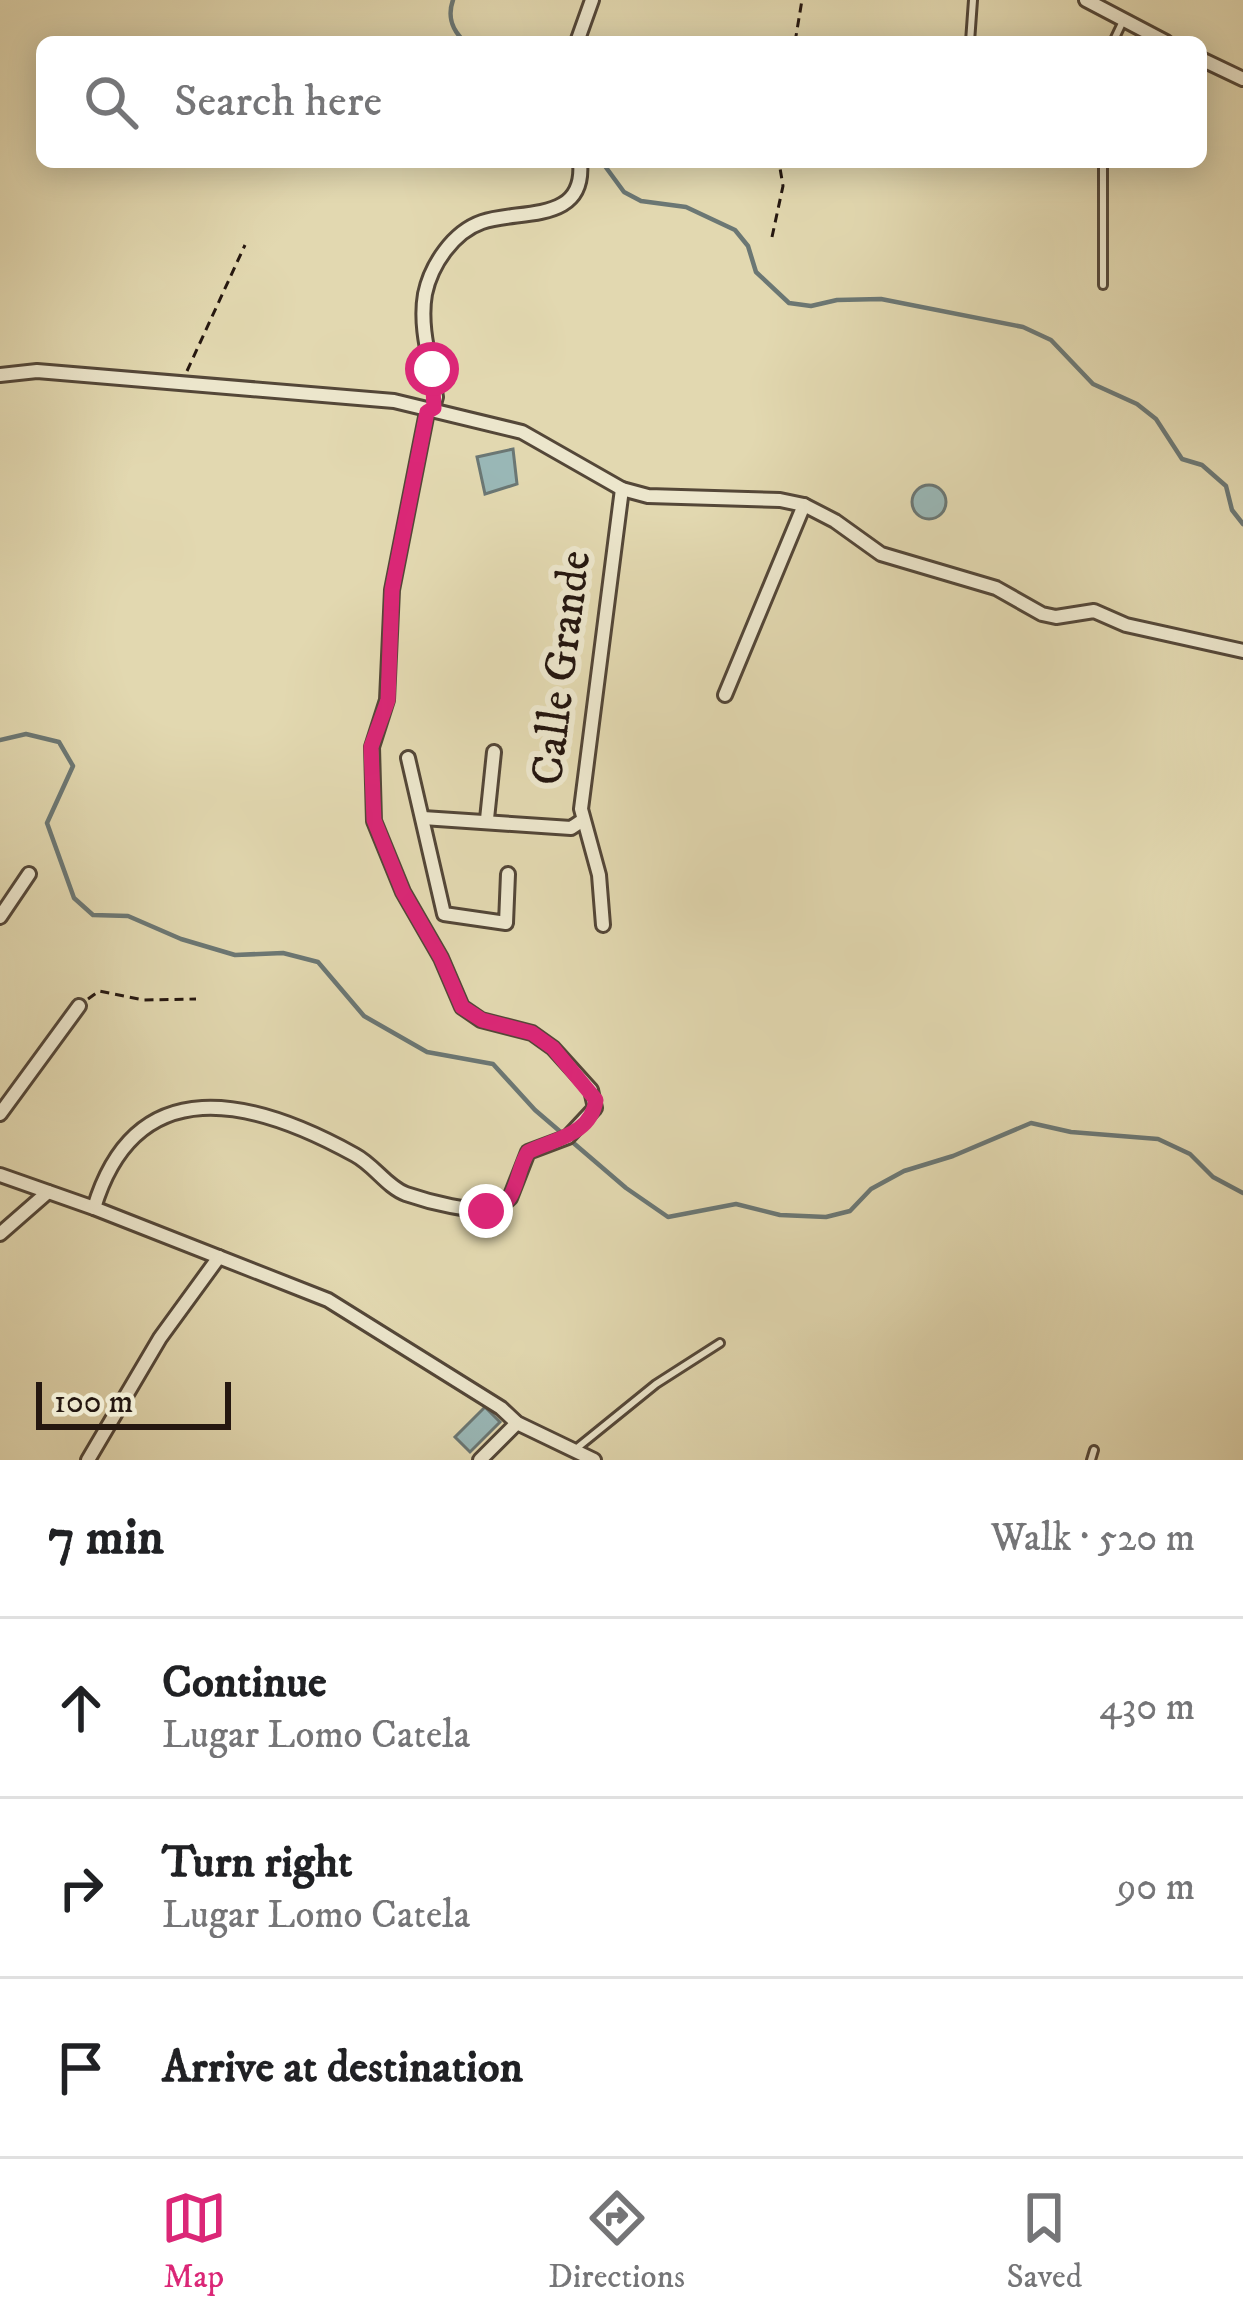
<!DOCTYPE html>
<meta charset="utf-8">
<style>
body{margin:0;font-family:"IM FELL DW Pica",serif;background:#f2f2f2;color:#202124}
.scale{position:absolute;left:36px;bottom:30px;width:195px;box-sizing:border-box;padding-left:12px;border:6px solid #251710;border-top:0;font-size:33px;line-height:42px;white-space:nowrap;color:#251710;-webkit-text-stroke:9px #ece6cc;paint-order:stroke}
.stop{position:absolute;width:36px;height:36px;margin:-27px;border:9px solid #db2777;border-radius:50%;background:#fff}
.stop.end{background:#db2777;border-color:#fff;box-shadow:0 3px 12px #0008}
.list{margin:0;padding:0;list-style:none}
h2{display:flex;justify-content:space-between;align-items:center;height:156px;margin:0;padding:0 48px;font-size:51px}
h2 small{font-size:39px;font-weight:400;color:#757577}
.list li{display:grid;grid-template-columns:78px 1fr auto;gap:36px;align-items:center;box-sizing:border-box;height:180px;padding:0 48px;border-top:3px solid #e0e0e0}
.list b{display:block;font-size:45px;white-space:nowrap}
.list p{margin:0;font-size:39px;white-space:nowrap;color:#757577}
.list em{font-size:39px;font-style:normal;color:#757577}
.icon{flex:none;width:66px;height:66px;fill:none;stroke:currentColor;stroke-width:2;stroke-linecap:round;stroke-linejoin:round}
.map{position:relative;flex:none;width:1243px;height:1460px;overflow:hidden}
.search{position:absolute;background:#fff;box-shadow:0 6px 30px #0003;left:36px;right:36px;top:36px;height:132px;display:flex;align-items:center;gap:30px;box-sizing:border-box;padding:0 42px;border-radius:18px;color:#757577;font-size:45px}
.sheet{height:696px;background:#fff}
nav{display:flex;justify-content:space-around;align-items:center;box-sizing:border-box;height:168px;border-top:3px solid #e0e0e0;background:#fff;font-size:33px;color:#757577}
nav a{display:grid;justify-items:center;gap:6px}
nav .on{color:#db2777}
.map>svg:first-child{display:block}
.water{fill:#99b7b6;stroke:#6b7774;stroke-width:3}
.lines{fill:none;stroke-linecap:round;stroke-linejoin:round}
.stream{stroke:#6b7774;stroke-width:4.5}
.lane-casing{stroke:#544738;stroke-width:12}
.street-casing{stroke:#544738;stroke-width:18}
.path{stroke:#251710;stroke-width:3;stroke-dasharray:9 6;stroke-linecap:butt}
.lane{stroke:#ece6cc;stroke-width:6}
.street{stroke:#ece6cc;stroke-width:12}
.route{stroke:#db2777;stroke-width:15}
.labels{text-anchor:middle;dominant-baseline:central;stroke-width:12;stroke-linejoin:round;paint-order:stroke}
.street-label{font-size:45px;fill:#251710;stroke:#ece6cc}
</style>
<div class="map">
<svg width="1243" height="1460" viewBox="0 0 1243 1460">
<rect width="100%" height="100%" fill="#e2d8b0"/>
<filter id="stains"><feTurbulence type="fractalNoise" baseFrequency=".00167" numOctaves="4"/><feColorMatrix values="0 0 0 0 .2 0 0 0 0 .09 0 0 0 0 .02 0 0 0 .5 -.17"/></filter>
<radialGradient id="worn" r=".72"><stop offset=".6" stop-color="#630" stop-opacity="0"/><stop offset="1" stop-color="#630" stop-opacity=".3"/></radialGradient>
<g class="water">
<path d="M513,449L517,484L485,494L477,457Z"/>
<circle cx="929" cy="502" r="17"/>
<path d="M485,1407L500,1422L470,1452L455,1437Z"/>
</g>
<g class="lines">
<g class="stream">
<path d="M453,0C447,17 452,30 465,42"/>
<path d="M602,162L624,192L641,201L686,207L735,230L748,246L756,272L789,303L811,306L837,300L881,299L1023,327L1051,340L1093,384L1137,404L1156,419L1182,459L1202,465L1226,486L1232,510L1243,524"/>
<path d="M0,740L26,734L59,742L73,766L47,823L74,898L93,915L128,916L181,939L235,955L283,953L318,962L364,1016L427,1052L493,1064L535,1110L626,1188L668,1217L736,1204L780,1215L826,1217L850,1211L871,1189L904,1171L953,1156L1031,1123L1071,1132L1158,1139L1190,1154L1213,1177L1243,1193"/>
</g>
<g class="lane-casing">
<g id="lane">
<path d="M970,42L973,0"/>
<path d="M1113,42L1123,21"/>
<path d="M1103,285V162"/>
<path d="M577,1448L656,1384L720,1343"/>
<path d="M1091,1460L1094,1450"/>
</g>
</g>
<g class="street-casing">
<g id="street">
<path d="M1086,0L1166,42"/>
<path d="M577,42L592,0"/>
<path d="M1201,59L1243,79"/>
<path d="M0,375L37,371L394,401L522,432L622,489L648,496L780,500L804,505L835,521L881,554L996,588L1042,614L1056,617L1094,611L1126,625L1243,651"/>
<path d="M725,695L804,505"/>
<path d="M408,758L444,914L506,923L508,874"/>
<path d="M423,818L571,828L583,820"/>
<path d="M487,819L494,752"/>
<path d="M0,917L29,874"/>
<path d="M603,925L599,875L581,809L622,489"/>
<path d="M0,1114L79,1006"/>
<path d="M0,1175L94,1208L328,1300L501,1408L517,1423L594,1460"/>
<path d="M94,1208C136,1068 254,1099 355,1155C374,1165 387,1187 406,1194C432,1203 470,1212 497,1210L510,1198L528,1152L568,1137L595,1108L591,1090L553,1048L532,1033L481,1020L462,1007L441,958L403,892L374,821L372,747L387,700L392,590L427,412L433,408L436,397C431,363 419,328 425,294C431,265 453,232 482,222C520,209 586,224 580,162"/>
<path d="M0,1234L48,1192"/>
<path d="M88,1460L160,1338L219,1257"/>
<path d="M480,1460L517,1423"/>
</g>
</g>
<g class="path">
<path d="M795,42L802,0"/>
<path d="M772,237L783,186L779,162"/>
<path d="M187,371L245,245"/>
<path d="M88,999L99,991L144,1000L196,999"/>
</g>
<use href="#lane" class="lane"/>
<use href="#street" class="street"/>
</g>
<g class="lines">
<path class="route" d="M432,369L434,408L427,412L392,590L388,700L371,747L374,820L403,892L441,958L462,1007L482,1020L532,1033L553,1048L596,1100C591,1135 554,1139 528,1152C514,1174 519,1208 486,1211"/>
</g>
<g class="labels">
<g class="street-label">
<text transform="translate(562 668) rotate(-83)">Calle Grande</text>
</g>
</g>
<rect width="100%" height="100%" filter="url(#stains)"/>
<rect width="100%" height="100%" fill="url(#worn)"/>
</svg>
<div class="scale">100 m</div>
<div class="stop" style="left:432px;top:369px"></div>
<div class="stop end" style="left:486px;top:1211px"></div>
<div class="search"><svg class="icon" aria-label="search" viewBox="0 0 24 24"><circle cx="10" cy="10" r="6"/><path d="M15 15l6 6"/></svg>Search here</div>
</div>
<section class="sheet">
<h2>7 min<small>Walk · 520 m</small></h2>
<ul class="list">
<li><svg class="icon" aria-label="ahead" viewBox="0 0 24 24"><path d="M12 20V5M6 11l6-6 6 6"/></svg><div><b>Continue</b><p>Lugar Lomo Catela</p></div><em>430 m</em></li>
<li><svg class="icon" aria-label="right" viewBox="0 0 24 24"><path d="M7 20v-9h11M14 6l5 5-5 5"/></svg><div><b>Turn right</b><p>Lugar Lomo Catela</p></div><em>90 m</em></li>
<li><svg class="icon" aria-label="arrive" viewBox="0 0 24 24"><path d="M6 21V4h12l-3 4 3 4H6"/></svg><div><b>Arrive at destination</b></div></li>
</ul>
</section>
<nav>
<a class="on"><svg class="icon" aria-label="map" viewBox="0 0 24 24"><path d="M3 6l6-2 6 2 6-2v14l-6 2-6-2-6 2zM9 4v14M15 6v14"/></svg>Map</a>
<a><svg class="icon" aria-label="directions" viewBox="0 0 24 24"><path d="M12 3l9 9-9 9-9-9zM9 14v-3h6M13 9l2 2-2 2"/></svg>Directions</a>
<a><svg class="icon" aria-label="saved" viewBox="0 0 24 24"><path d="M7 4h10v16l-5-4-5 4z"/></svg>Saved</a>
</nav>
